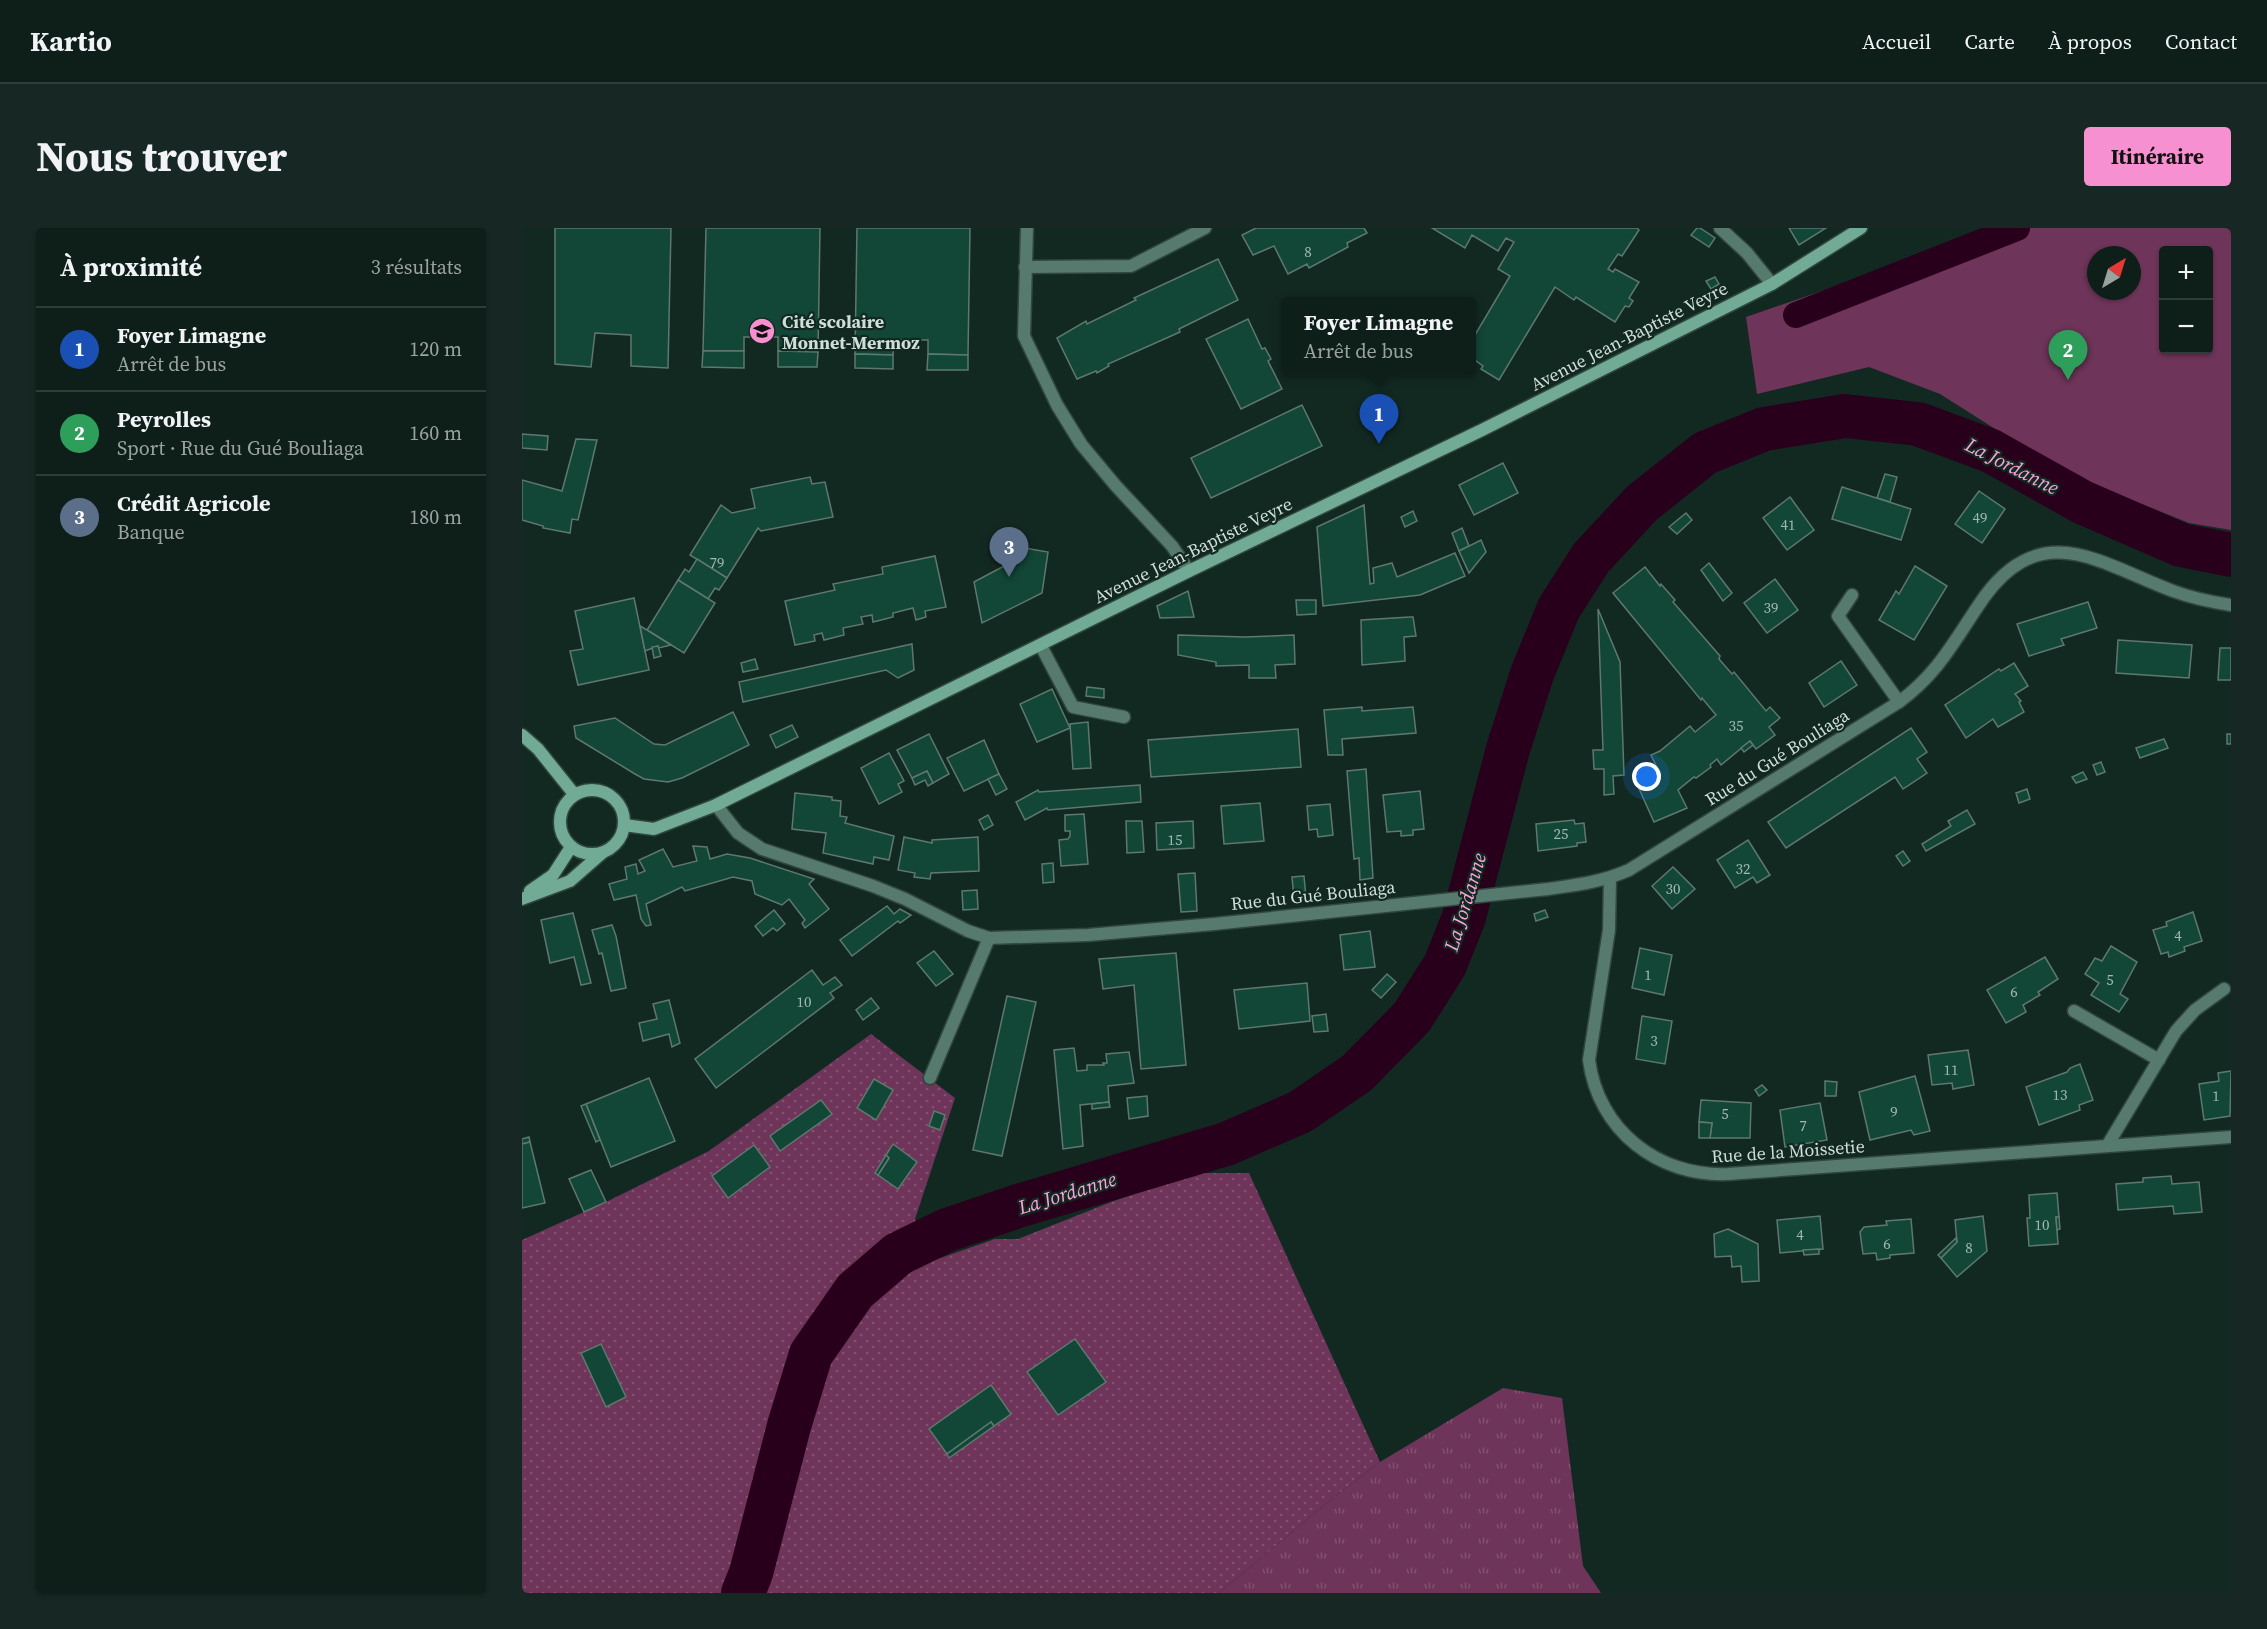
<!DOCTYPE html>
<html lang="fr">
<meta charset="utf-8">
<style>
body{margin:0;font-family:"Source Serif 4",serif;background:#172723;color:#f1f3f6}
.controls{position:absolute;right:18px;top:18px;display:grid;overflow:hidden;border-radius:6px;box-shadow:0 2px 4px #0004}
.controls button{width:54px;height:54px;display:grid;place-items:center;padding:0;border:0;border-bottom:2px solid #2e3d39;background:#0e1f1a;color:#f1f3f6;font:30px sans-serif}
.compass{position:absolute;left:1565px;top:18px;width:54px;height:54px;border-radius:50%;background:#0e1f1a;box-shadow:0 2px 4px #0004;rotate:38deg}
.you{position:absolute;left:1125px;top:549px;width:21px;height:21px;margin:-15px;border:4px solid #fff;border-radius:50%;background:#1a73e8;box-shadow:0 0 0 9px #1a73e833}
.badge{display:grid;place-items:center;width:39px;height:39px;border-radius:50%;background:#f690d0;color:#fff;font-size:20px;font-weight:700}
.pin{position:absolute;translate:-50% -50px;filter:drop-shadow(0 2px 3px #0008)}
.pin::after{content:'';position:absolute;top:32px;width:21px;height:18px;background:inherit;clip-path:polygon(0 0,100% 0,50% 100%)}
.popup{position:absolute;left:759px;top:69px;width:195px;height:78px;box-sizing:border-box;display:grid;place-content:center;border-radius:6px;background:#0e1f1a;filter:drop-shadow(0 2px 4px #0005);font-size:20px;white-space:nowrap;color:#9ba2a2}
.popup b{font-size:22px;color:#f1f3f6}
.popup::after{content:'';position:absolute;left:50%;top:100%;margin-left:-12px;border:12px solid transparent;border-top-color:#0e1f1a}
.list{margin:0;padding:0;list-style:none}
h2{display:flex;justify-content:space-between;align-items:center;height:78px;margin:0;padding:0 24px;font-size:26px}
h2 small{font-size:20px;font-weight:400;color:#9ba2a2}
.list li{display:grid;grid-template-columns:39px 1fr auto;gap:18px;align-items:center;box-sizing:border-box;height:84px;padding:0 24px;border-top:2px solid #2e3d39}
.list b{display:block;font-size:22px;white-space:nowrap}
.list p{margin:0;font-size:20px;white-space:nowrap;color:#9ba2a2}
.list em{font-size:20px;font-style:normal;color:#9ba2a2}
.map{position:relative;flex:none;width:1709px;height:1365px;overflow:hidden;border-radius:6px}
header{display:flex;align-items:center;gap:36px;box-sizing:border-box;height:84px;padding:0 30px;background:#0e1f1a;border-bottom:2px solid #2e3d39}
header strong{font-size:28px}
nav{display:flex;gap:33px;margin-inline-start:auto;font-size:21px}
.intro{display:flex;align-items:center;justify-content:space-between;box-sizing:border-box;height:144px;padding:0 36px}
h1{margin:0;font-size:42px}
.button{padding:15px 27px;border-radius:6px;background:#f690d0;color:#111;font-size:21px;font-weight:700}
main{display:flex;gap:36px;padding:0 36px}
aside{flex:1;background:#0e1f1a;border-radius:6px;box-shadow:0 2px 4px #0004}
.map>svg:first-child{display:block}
.grass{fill:url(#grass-tufts)}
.park{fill:url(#park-dots)}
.garden{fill:#6e3459;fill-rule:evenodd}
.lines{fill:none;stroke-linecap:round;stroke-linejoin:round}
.canal{stroke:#29001c;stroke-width:26}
.river{stroke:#29001c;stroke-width:44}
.building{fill:#124637;stroke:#5f786e;stroke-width:1.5}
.street-casing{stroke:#30463f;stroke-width:15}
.secondary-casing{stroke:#30463f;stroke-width:15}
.street{stroke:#567a6d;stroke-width:12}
.secondary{stroke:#71ab96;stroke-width:12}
.labels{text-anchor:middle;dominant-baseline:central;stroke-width:4.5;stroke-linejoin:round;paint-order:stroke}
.number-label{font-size:15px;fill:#a0b8b0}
.poi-label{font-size:18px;font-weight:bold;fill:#d0ded9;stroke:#122922;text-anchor:start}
.street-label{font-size:18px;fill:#d0ded9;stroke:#122922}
.water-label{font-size:20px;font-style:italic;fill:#ffa1db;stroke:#122922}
</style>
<header>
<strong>Kartio</strong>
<nav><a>Accueil</a><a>Carte</a><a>À propos</a><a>Contact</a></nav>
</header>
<div class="intro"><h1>Nous trouver</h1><a class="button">Itinéraire</a></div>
<main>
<aside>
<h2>À proximité<small>3 résultats</small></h2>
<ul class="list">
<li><span class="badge" style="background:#1a4fb4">1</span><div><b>Foyer Limagne</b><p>Arrêt de bus</p></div><em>120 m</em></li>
<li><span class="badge" style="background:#2e9e5b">2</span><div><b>Peyrolles</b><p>Sport · Rue du Gué Bouliaga</p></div><em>160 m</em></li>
<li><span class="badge" style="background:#5c6f8a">3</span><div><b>Crédit Agricole</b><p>Banque</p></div><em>180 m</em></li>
</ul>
</aside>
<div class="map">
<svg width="1709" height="1365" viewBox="0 0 1709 1365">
<defs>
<pattern id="grass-tufts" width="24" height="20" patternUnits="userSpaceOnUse" patternTransform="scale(1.5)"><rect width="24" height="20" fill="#6e3459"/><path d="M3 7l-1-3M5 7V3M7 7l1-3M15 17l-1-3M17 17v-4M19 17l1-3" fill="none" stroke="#825170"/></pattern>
<pattern id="park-dots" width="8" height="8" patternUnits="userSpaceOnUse" patternTransform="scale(1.5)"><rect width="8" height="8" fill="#6e3459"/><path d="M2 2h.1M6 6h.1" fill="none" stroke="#825170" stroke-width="1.8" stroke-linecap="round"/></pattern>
</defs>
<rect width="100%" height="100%" fill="#122922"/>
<path class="grass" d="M981,1160L1040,1170L1061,1338L1079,1365H697L812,1269L858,1234Z"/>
<path class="park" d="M349,806L433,870L393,991L407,1034L473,1011H496L589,974L675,945H727L858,1234L812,1269L697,1365H0V1012L84,974L187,923Z"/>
<path class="garden" d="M1471,0H1709V302L1667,295L1543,245L1418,166L1347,139L1235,166L1224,89L1367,40ZM1642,22H1686V122H1642ZM1574,27H1610V63H1574Z"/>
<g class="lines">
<path class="canal" d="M1274,87L1495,0"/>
<path class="river" d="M221,1365L229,1345L267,1198L289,1126L333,1063L376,1026L425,1002L496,978L704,916L778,884L835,845L890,789L923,737L942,689L986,521L1010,446L1037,380L1069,330L1120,275L1183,225L1242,201L1323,188L1396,196L1469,223L1560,274L1659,317L1709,327"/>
</g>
<g class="building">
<path d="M33,0H149L146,140L109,138V107L73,105L69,139L33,136Z"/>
<path d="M184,0H298L296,124L256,123V109H222V123H181Z"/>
<path d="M335,0H448L446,127L406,126V112H372L371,127L333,126Z"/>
<path d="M734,0H842L845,5L825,15L826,19L787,40L785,36L766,46L752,18L731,27L720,7Z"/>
<path d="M910,0H1115L1117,2L1100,28L1096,26L1086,41L1091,44L1093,41L1117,54L1107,70L1111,73L1107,79L1103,78L1093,94L1054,69L1052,72L1033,59L977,152L959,141L961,138L950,130V112L988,48L976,41L992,14L984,10L976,23L950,7L943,20Z"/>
<path d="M1175,0H1178L1193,10L1187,19L1169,7Z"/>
<path d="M1267,0H1304L1277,17Z"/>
<path d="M696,31L716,72L657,101L658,104L586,136L587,138L575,145L574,143L555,151L535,110L564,93L565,96L614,72L612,70Z"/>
<path d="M1193,49L1197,56L1189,61L1184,53Z"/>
<path d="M726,91L740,121L743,120L749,131L746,133L760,161L719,181L684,111Z"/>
<path d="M181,123H222V140L180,139Z"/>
<path d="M256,123L296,124L295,139H256Z"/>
<path d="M333,126L371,127V141L333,140Z"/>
<path d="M406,126L446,127V142H405Z"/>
<path d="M780,177L800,218L689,270L669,230Z"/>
<path d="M0,206L26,208L25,222L0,220Z"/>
<path d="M54,211L75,212L56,292L50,291L48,305L21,300V298L0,292V252L40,263Z"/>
<path d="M981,235L996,265L952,287L937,257Z"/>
<path d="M1363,246L1375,249L1368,274L1355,270Z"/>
<path d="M288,249L290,256L303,254L311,289L239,303L236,300L205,350L168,327L199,277L210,285L233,280L229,261Z"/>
<path d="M1320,259L1389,281L1379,312L1310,291Z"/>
<path d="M1457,263L1483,281L1460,315L1433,296Z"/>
<path d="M1268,269L1292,302L1265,322L1241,290Z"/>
<path d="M842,277L848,356L852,355L851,340L870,335L875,349L933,325L943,348L898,367L801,378L795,299Z"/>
<path d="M891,283L895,293L883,299L879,289Z"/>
<path d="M1164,285L1170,292L1155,306L1147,299Z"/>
<path d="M940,300L947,318L937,323L930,305Z"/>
<path d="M959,312L964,324L947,345L937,323Z"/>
<path d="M486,317L526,324L520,365L460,395L452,354L484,337Z"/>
<path d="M413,328L424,379L403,383L404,389L394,392L391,380L371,385V389L351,394L350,387L339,389L341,396L321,400L322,407L302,412L300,405L292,407L293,413L273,417L263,373L313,362L311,356L361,346L360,339Z"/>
<path d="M175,331L205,350L197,362L193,360L186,371L156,352L163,341L167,344Z"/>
<path d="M1187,335L1210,365L1201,373L1179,342Z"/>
<path d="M1393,338L1425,358L1392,412L1357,392L1374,363L1377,366Z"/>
<path d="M1123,339L1138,358L1139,356L1153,372L1151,374L1198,428L1197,431L1210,446L1212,444L1244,483L1248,479L1258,490L1247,499L1253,507L1234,521L1228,513L1199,537L1195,531L1188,537L1189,539L1174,550L1172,549L1156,562L1165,580L1132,594L1114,554L1137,544L1129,527L1138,523L1168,498L1173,504L1194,487L1180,470L1179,472L1091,365Z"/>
<path d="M1253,351L1276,382L1245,405L1222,375Z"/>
<path d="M156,352L193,375L162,425L125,402Z"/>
<path d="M666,363L672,389L638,390L635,378Z"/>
<path d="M112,370L127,442L56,457L48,423L61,421L53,383Z"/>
<path d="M774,372H794V386L775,387Z"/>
<path d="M1566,374L1575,400L1539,411L1542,417L1507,428L1495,396Z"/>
<path d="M1076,381L1098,434L1102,547L1091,548L1092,566L1082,567V541H1072L1071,522H1081Z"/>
<path d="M888,389H891L894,408L882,409L883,433L840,437L839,392Z"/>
<path d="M118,398L125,402L149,417L137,420L136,418L123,423Z"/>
<path d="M656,407L723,409L772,407L773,436L753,437L754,450H727V437L694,438V434L656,427Z"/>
<path d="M1596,412L1670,417L1667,450L1594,445Z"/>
<path d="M390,416L392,442L376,450L364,442L221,474L217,454Z"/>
<path d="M136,418L139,428L132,430L130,419Z"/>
<path d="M1698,420H1709V452H1696Z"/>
<path d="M233,431L236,441L221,444L219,435Z"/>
<path d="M1319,433L1335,457L1302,479L1287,455Z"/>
<path d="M1492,435L1506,458L1493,466L1499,473L1497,474L1502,484L1476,499L1471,491L1444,510L1423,477L1477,441L1479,443Z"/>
<path d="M565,459L582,461V470L564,468Z"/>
<path d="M530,461L548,500L515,514L498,476Z"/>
<path d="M840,479V483L891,479L894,505L820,511L821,527H806L802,482Z"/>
<path d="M211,484L227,517L160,550L146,554L122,551L113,546L54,510L52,498L93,490L132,516L143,517Z"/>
<path d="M566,494L569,540L551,541L548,496Z"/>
<path d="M270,497L276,509L254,520L248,507Z"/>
<path d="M1389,500L1405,524L1395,531L1405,545L1381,561L1373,549L1264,620L1246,594Z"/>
<path d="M776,501L779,539L629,549L626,512Z"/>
<path d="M407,506L427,546L411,555L405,543L390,550L375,522Z"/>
<rect x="1705" y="506" width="4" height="10"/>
<path d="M1642,511L1646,520L1618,530L1614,520Z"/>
<path d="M462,512L477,546L442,563L425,530Z"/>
<path d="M1228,513L1231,517L1222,524L1219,520Z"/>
<path d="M367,525L382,553L376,556L380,564L357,576L339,540Z"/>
<path d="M1579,534L1583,544L1575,547L1571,537Z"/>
<path d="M844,541L851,650L838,652L837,630L832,631L825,543Z"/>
<path d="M405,543L411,555L406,558L403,552L393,557L390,550Z"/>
<path d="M1561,544L1565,551L1554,555L1550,549Z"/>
<path d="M477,546L485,561L474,567L466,551Z"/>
<path d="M618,557L619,574L526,582L525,580L503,592L494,574L516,562L517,564Z"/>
<path d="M1505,561L1508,571L1497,575L1494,565Z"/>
<path d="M898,563L902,601L891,602V607L879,608V603L865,604L861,567Z"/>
<path d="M273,565L310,569V572L319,573L318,588L325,589L323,595L372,608L367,632L352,629L351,636L301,625L304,605L270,601Z"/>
<path d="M738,575L742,613L702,616L699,578Z"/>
<path d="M808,576L811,607L796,609L795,601L787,602L785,578Z"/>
<path d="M1445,582L1453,596L1404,623L1400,616L1429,598L1426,593Z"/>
<path d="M562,586L566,636L539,638L537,612L546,611L548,608V603H543V587Z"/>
<path d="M466,587L471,597L462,602L457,592Z"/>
<path d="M1052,592L1053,596L1062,595L1064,614L1055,615V618L1016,623L1014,596Z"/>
<path d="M604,593H620L622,624L605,625Z"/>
<path d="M671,593L672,620L635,622L634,595Z"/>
<path d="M382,609L410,615V612L456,609L457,643L409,645L408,651L392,649L393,645L376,642Z"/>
<path d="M1226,612L1248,647L1235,655L1231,649L1213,660L1195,632Z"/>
<path d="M171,618L185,619L188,631L205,626L228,630L292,651L287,656L307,681L283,700L280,695L283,692L267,671L260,677L233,666L230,653L211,649L163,663L160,659L124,676L129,697L124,698L119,691L114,667L92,672L87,656L105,651L103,639L114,636L116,646L123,643L117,632L141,621L151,639L175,633Z"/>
<path d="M1381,623L1388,633L1381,638L1374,628Z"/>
<path d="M531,635L532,654L521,655L520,636Z"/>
<path d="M1151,639L1173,661L1150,681L1130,658Z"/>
<path d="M673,645L675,683L659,684L656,646Z"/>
<path d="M782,648L784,670L772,671L770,649Z"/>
<path d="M455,662L456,681L441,682L440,663Z"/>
<path d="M365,678L372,686L378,681L389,687L378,695L376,693L330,728L318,712Z"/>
<path d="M252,682L263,696L255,703L251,700L241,708L233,698Z"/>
<path d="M1023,682L1026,689L1014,693L1012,686Z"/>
<path d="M1671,684L1680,713L1662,719L1663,723L1647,729L1646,724L1639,726L1631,702L1645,698L1644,694Z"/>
<path d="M51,685L69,755L59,757L52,729L28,735L19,692Z"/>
<path d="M90,697L94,708L104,760L89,763L80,725L77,726L70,702Z"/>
<path d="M848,703L853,739L822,742L818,707Z"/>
<path d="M1589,718L1615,734L1598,766L1606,771L1597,784L1569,767L1577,755L1563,746L1573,730L1580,733Z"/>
<path d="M1118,720L1150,727L1142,767L1110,760Z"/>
<path d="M412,723L431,746L414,758L395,735Z"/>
<path d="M654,725L664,837L619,841L612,757L581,761L577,731Z"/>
<path d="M1523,729L1536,751L1516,764L1518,767L1501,777L1504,784L1484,795L1465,762Z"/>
<path d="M290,742L301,757L313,749L320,757L308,765L312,770L194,860L173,831Z"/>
<path d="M865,746L874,754L859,770L850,762Z"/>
<path d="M785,755L788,793L717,801L712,762Z"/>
<path d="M485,768L514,774L480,928L451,922Z"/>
<path d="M349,770L357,780L341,792L334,782Z"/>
<path d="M147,772L158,815L150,819L147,806L121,813L117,795L135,791L131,776Z"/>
<path d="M804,786L806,803L792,804L790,788Z"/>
<path d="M1120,788L1150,793L1143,836L1114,831Z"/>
<path d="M552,820L555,843L565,842V837H582L581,835H585L584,826L607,824L612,855L586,858L587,874L558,877L561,918L541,921L532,822Z"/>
<path d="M1446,822L1452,857L1431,861L1430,855L1410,857L1406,827Z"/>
<path d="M1558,836L1571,872L1557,877L1558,882L1517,897L1504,859L1545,844L1548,840Z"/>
<path d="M1709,843L1708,888L1682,892L1677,856L1697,853L1696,845Z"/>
<path d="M1393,848L1408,903L1392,907L1389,902L1348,912L1337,864Z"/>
<path d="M127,850L153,913L89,939L64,876Z"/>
<path d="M352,851L371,862L354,892L335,880Z"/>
<path d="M1303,853L1315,854L1314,868H1303Z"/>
<path d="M1240,857L1245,862L1237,868L1233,862Z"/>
<path d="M625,868L626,888L607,891L605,870Z"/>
<path d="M299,872L310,886L258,923L248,908Z"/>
<path d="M1179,872L1229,875L1228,910H1188L1190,895L1177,894Z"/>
<path d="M587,874L588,879L570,881V876Z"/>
<path d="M1298,875L1305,912L1263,919L1258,882Z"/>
<path d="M64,876L78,912L74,914L59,878Z"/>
<path d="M412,883L423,887L418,902L407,898Z"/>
<path d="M1177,894L1190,895L1188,910H1177Z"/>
<path d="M7,909L8,914L0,916V911Z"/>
<path d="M8,914L23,975L0,980V916Z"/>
<path d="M371,916L395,934L376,961L356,947L367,930L364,927Z"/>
<path d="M232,917L248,939L206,970L190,948Z"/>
<path d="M364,927L367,930L356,947L353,945Z"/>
<path d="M69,942L84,974L62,984L47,951Z"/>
<path d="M1649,948L1650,956L1677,954L1680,984L1652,986L1651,978L1596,982L1594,956L1621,954V950Z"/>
<path d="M1535,965L1537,989H1534L1536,1016L1507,1018L1505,990H1508L1507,967Z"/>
<path d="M1298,988L1301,1021L1258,1025L1255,992Z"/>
<path d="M1461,988L1465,1023L1435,1049L1419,1030L1435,1014L1433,992Z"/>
<path d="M1534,989H1537L1538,1001L1535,1002Z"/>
<path d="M1389,991L1392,1025L1368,1027V1030L1355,1032L1354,1025L1341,1026L1338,1004L1342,999L1365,997L1364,993Z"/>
<path d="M1206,1001L1236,1016L1237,1053L1220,1054L1219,1038L1210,1039L1209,1028L1193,1029L1192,1006Z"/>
<path d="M1434,1010L1435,1014L1419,1030L1416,1027Z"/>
<path d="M1297,1021V1026L1282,1027L1281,1022Z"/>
<path d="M553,1111L584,1154L536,1187L505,1144Z"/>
<path d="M79,1116L104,1169L84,1179L59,1125Z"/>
<path d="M469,1157L489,1186L472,1198L469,1194L425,1226L407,1201Z"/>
<path d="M469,1194L472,1198L427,1230L425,1226Z"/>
</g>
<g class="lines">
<g class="street-casing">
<g id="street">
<path d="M505,0L502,108L535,177L559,216L594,258L650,318L667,343"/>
<path d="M1198,0L1225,25L1250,56"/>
<path d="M503,39L609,38L683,0"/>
<path d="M1330,367L1316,388L1377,474"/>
<path d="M519,418L551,479L602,489"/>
<path d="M194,577L216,605L240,621L351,658L383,671L446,703L467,710L566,707L692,696L1026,661C1054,657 1080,654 1107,642L1377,474C1419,443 1434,409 1463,368C1521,289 1581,337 1651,363C1670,370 1689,374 1709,377"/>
<path d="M1088,650L1087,702L1067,832C1076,902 1136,949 1206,946L1709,909"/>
<path d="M1552,783L1637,832"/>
<path d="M408,850L467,710"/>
<path d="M1585,918L1654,803L1673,782L1702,761"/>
</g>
</g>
<g class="secondary-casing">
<g id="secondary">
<path d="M0,507L16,521L52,566"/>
<circle cx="70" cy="594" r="32"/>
<path d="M102,597L132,601L194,577L667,343L960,202L1250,56L1339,0"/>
<path d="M8,663L31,647L49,619"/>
<path d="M0,671L48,653L80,625"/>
</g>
</g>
<use href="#street" class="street"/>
<use href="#secondary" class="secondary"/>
</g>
<defs>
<g id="school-disc" transform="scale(1.35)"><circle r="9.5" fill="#f690d0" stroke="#122922"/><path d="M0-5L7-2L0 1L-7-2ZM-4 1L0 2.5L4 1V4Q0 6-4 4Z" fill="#111"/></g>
</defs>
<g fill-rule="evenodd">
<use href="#school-disc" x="240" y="103"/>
</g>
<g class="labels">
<g class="number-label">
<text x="786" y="23">8</text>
<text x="1458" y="289">49</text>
<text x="1266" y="296">41</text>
<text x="195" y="334">79</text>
<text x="1249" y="379">39</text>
<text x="1214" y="497">35</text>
<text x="1039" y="605">25</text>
<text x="653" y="611">15</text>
<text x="1221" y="640">32</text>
<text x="1151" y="660">30</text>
<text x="1656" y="707">4</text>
<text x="1126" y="746">1</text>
<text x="1588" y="751">5</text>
<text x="1492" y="763">6</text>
<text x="282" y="773">10</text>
<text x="1132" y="812">3</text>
<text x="1429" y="841">11</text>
<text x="1538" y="866">13</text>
<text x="1694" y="867">1</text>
<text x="1372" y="883">9</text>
<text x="1203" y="885">5</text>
<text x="1281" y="897">7</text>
<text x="1520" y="996">10</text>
<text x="1278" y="1006">4</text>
<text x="1365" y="1015">6</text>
<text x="1447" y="1019">8</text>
</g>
<g class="poi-label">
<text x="260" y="93">Cité scolaire<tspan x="260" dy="21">Monnet-Mermoz</tspan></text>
</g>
<g class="street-label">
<text transform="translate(1107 108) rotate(-27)">Avenue Jean-Baptiste Veyre</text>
<text transform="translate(671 322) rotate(-26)">Avenue Jean-Baptiste Veyre</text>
<text transform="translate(1255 529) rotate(-32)">Rue du Gué Bouliaga</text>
<text transform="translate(791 667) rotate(-6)">Rue du Gué Bouliaga</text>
<text transform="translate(1266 923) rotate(-4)">Rue de la Moissetie</text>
</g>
<g class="water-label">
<text transform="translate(1490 238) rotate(27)">La Jordanne</text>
<text transform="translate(943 674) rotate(-73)">La Jordanne</text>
<text transform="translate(545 965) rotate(-17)">La Jordanne</text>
</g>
</g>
</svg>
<div class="controls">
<button>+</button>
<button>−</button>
</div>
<svg class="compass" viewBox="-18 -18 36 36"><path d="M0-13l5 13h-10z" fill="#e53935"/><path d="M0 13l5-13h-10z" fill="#9ba2a2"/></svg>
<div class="you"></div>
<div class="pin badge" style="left:857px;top:216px;background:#1a4fb4">1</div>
<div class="popup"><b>Foyer Limagne</b>Arrêt de bus</div>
<div class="pin badge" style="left:1546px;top:152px;background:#2e9e5b">2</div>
<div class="pin badge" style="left:487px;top:349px;background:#5c6f8a">3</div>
</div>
</main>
